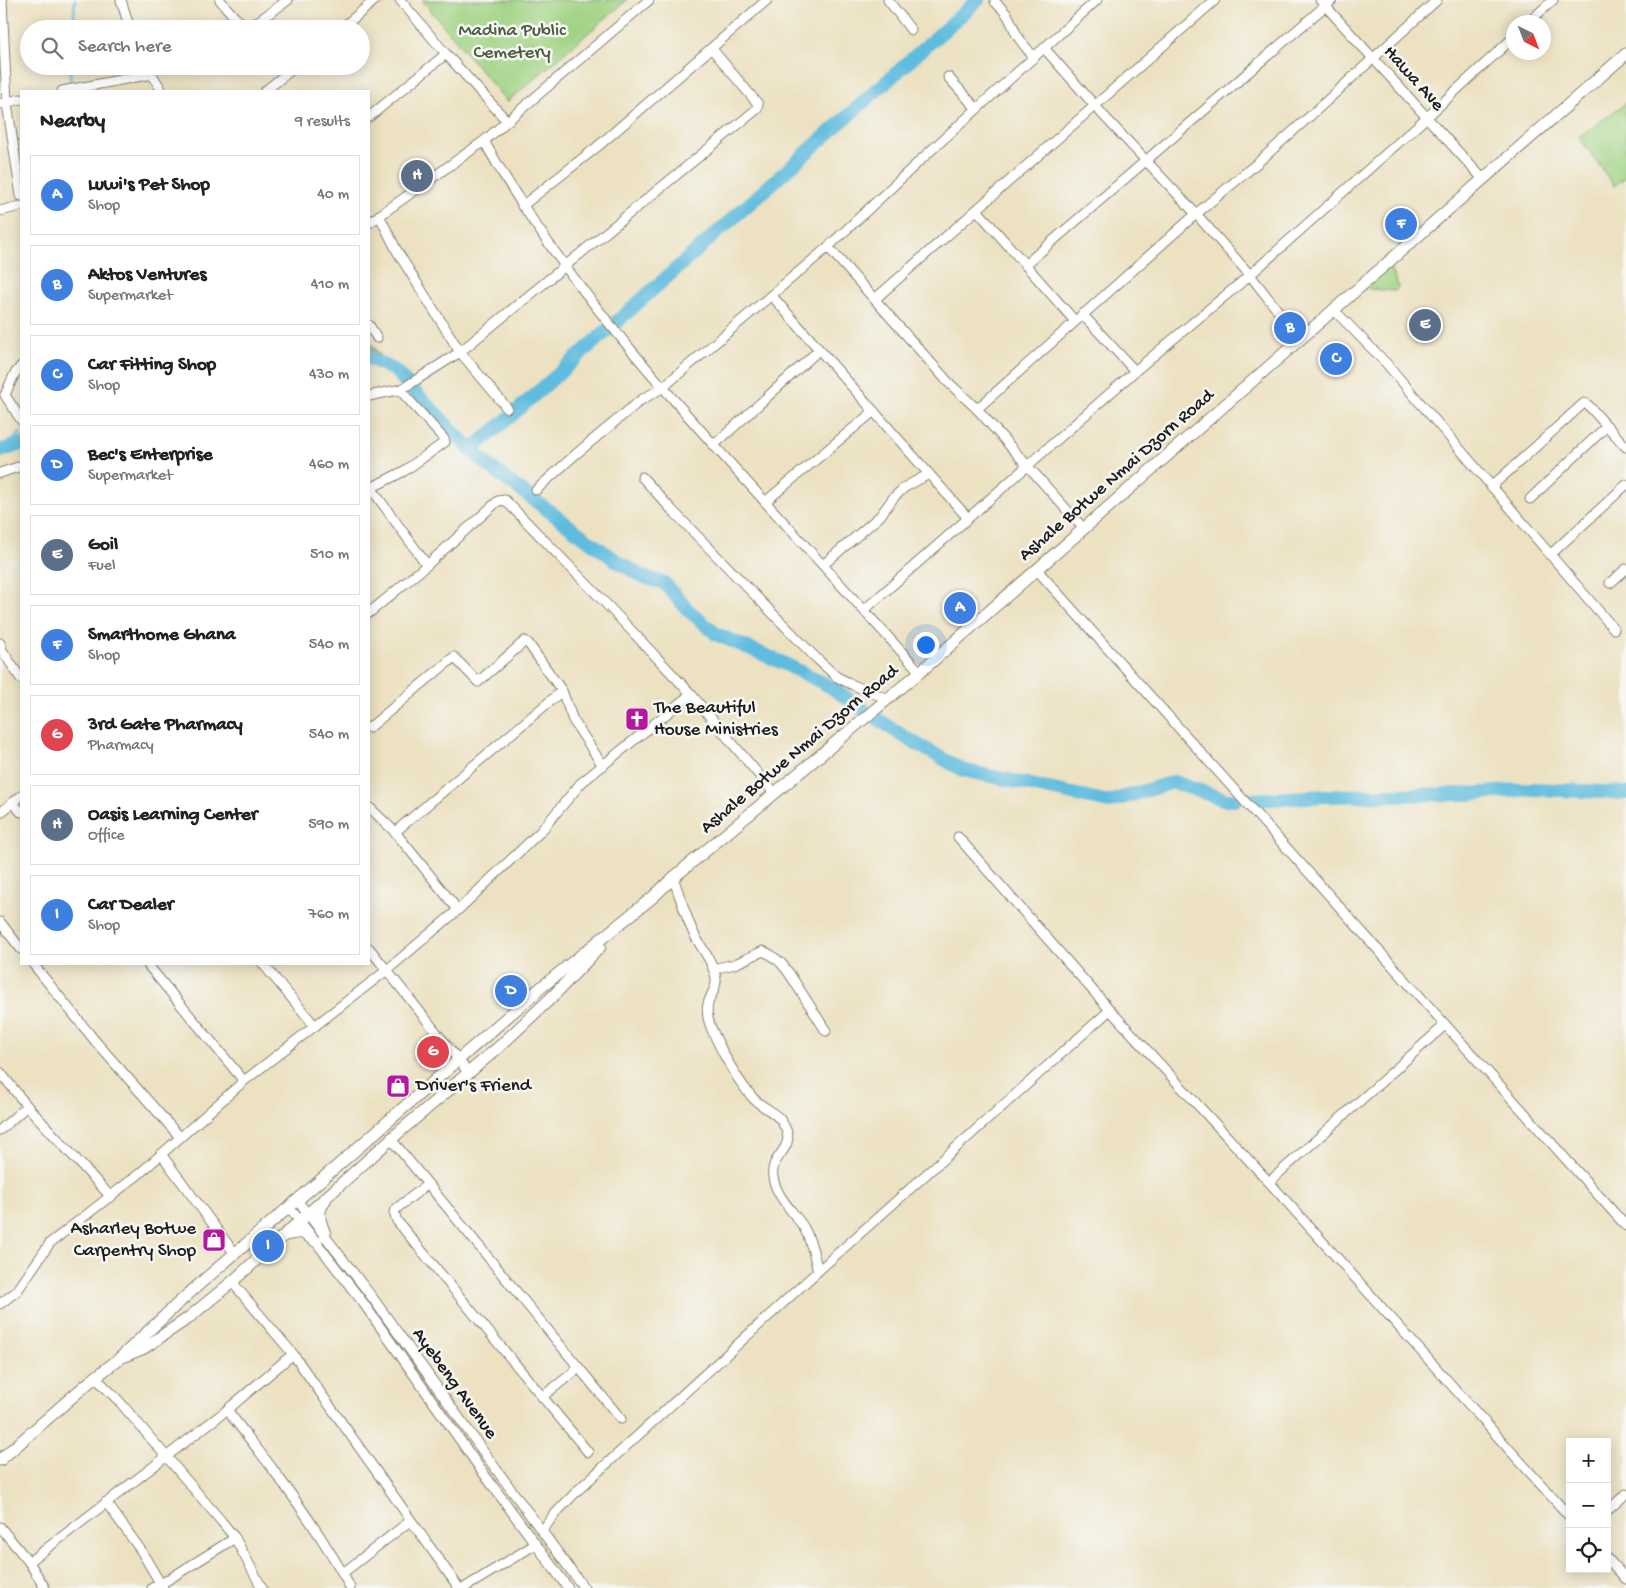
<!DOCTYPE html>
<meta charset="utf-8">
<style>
body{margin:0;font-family:"Gochi Hand",sans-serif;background:#f6f6f6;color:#222}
.controls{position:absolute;right:15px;bottom:15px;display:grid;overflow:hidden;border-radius:0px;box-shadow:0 2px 12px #0003}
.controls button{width:45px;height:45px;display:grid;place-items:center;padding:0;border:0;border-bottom:1px solid #e0e0e0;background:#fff;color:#222;font:25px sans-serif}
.compass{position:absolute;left:1506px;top:15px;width:45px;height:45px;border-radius:50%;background:#fff;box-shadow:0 2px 12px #0003;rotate:138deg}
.you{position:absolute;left:925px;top:644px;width:18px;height:18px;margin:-12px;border:4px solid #fff;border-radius:50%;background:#1a73e8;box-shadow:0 0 0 8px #1a73e833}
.badge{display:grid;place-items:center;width:32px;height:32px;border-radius:50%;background:#b5179e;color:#fff;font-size:16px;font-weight:700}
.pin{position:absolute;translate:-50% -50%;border:2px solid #fff;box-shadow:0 1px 5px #0006}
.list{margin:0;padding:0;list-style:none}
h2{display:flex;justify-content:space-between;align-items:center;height:65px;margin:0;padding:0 20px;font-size:21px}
h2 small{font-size:16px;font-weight:400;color:#767676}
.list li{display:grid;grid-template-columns:32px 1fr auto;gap:15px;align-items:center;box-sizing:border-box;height:80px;margin:0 10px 10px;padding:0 10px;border:1px solid #e0e0e0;border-radius:0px}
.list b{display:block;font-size:19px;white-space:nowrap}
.list p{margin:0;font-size:16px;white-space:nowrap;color:#767676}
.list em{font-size:16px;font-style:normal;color:#767676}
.icon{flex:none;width:28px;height:28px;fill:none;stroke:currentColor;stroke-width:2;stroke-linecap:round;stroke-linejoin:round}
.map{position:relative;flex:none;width:1626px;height:1588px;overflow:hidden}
.search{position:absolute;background:#fff;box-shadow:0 2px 12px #0003;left:20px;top:20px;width:350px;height:55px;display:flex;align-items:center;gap:12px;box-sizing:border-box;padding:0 18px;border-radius:28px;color:#767676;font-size:19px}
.panel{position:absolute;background:#fff;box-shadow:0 2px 12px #0003;left:20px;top:90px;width:350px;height:875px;border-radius:0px}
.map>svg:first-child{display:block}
.green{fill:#a0d383;stroke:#5e7850}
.forest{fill:#80b571;stroke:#4e6846}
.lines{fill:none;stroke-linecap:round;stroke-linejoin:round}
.stream{stroke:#60bcde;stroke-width:2.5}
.river{stroke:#60bcde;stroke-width:14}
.minor-casing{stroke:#847e6e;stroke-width:11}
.major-casing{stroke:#847e6e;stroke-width:13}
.minor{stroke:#fff;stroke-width:9}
.major{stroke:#fff;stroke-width:11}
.labels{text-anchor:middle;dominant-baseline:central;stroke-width:5;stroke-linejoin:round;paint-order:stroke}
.park-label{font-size:19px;fill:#4a5c40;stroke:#f6f6f2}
.street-label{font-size:19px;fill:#1c1c1c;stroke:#f6f6f2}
.poi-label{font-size:19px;fill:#1c1c1c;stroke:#f6f6f2;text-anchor:start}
</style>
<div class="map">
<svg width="1626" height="1588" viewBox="0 0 1626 1588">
<rect width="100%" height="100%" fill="#f6f6f2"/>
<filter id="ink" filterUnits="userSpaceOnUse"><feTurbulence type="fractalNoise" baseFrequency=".02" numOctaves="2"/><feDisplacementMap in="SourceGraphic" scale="10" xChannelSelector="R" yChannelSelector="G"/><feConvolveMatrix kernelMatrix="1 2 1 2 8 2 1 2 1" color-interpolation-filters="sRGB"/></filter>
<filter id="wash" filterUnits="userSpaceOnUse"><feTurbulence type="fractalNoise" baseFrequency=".0096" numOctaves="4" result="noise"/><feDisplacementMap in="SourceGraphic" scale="20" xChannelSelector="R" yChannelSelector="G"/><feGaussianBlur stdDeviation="1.12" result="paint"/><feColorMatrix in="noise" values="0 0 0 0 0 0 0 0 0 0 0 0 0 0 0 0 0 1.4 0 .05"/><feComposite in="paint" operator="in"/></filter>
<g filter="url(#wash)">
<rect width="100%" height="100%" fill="#ece1c1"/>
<g class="green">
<path d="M422,0H627L507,102Z"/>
<path d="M1626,103V177L1614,186L1579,137Z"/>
<path d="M1387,268H1390L1399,287L1395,291L1369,289L1366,286Z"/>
</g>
<path class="forest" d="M369,341L380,355L377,358L369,356Z"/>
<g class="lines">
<g class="stream">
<path d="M73,29L75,0"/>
<path d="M70,86L71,66"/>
<path d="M4,449L21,433"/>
</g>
<g class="river">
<path d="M369,358L394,370L471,450L511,416L978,0"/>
<path d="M469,449L503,477L611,557L641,576L664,583L688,610L716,634L781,662L831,687L864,710"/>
<path d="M0,451L21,444"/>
<path d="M876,718L906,738L963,770L1109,802L1173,782L1226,800H1235"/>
<path d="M1251,800L1326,796L1468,794L1534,789L1626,793"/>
</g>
</g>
</g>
<g filter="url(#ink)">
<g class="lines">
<g class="minor-casing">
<g id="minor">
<path d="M2,0L7,103L21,196"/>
<path d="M121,0L130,29"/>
<path d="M220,0C230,11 237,25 253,25L288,0"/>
<path d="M400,0L446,54L507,121"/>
<path d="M888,0L911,30"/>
<path d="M995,0V2C1008,14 1008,15 1015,31C1019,41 1028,49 1034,58"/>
<path d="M1320,0L1482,178"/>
<path d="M1529,22L1553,0"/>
<path d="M341,29L375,0"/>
<path d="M1045,49L1104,116L1196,214L1250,275L1300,339"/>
<path d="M147,66L162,91"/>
<path d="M948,77L977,109"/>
<path d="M62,91L152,74"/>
<path d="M265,91L296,66"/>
<path d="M0,104L21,99"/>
<path d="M369,117L446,54"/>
<path d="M484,141C550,260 638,361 729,462C792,532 856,601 920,672"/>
<path d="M522,206L597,147L767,0"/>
<path d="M977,210L1074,320"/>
<path d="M0,211L21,206"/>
<path d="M379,215L397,251L460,352L507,408"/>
<path d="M369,223L484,141L649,0"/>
<path d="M828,247L949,383L977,409L1084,529"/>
<path d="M1025,265L1332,0"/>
<path d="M772,296L967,517"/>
<path d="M875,299L1215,0"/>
<path d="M1333,309L1386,363L1614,629"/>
<path d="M1082,314L1135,371"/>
<path d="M369,325L377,338"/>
<path d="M5,395L14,375L21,366"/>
<path d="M5,395L21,420"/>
<path d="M369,396L402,389L460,352L757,109L758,104L712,49"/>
<path d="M977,409L1196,214L1255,165L1309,117L1437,0"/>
<path d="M714,445L819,350"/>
<path d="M0,473L21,466"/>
<path d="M642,477L672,510L816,658L837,677L853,685L888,699"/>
<path d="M1491,487L1584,403L1588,405L1626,447"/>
<path d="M371,488L427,565"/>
<path d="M369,489L404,471L445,442L444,439L400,390"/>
<path d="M536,490L576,454L641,400L662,388L828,247L926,155L1097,0"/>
<path d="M1530,499L1607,426"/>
<path d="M765,502L874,411"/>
<path d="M1550,555L1626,485"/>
<path d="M823,565L880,516L894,497L905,487L929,474"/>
<path d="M1037,570L1626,1226"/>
<path d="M1610,583L1626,569"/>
<path d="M864,610L1135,371L1250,275L1426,118L1514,37"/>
<path d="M369,613L427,565L498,501L505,500L613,611L691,694L775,794"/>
<path d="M0,643L2,650L21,679"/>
<path d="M369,728L454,657L478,682L525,641L528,643L562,691L573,720L603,766"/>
<path d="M13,803L21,812"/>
<path d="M369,807L395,832L458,910"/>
<path d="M0,813L21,796"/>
<path d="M395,832L562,691"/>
<path d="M958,837L1110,1010L1269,1182L1570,1517"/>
<path d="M673,878C680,896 685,914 693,932C700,947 714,962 716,979C717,989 710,995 708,1004C706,1012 709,1023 712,1030C723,1054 736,1079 753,1098C761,1107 776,1112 782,1122C800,1150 769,1153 773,1177C776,1197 794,1212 804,1228C812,1242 814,1256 818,1271"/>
<path d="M0,922L21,949"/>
<path d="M369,948L468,1072"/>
<path d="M33,964L96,1042L179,1136"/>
<path d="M147,964L244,1081"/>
<path d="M263,964L315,1026"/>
<path d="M713,969L735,964L763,951L771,955L781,963L789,973L826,1031"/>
<path d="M0,1072L27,1106L111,1197"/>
<path d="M0,1130L27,1106"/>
<path d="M391,1139L621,1419"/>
<path d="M161,1154L235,1254"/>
<path d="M1269,1182L1445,1025"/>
<path d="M428,1184L397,1208L394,1212L397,1221L588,1452"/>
<path d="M297,1200L372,1297L493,1465L584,1588"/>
<path d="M289,1207L364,1304L484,1474L568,1588"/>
<path d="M232,1282L293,1354L459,1588"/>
<path d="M0,1304L17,1291L50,1243L139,1174L244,1081L387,970L458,910L541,831L581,783L691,694"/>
<path d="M96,1378L119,1401L222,1522L235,1538L262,1588"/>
<path d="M542,1397L579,1368"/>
<path d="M227,1410C260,1452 292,1493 321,1538C331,1554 342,1570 350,1588"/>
<path d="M106,1502L140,1549L163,1588"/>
<path d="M1607,1511L1626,1494"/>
<path d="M0,1527L29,1562L45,1588"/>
<path d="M542,1531L554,1515L577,1491L818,1271L1110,1010"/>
<path d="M1607,1558L1626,1579"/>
<path d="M29,1562L227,1410L293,1354"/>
<path d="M343,1573L410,1521"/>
<path d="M152,1588L161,1584L235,1538"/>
<path d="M464,1588L536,1544"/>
</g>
</g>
<g class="major-casing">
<g id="major">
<path d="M325,1201C316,1213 320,1221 325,1234"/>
<path d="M285,1235L301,1232L317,1242"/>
<path d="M120,1358L173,1308L204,1280L336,1167L538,990L653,897L673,878L920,672L1626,54"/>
<path d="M0,1460L87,1384L120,1358L144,1348L187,1319L232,1282L391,1139L500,1046L552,997L600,947"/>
</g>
</g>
<use href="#minor" class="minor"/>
<use href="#major" class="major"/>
</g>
</g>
<defs>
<g id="church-square" transform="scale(1.25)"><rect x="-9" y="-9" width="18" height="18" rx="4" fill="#b5179e" stroke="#f6f6f2"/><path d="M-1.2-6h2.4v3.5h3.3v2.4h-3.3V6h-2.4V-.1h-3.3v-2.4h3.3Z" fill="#fff"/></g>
<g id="shop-square" transform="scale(1.25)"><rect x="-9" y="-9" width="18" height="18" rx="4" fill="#b5179e" stroke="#f6f6f2"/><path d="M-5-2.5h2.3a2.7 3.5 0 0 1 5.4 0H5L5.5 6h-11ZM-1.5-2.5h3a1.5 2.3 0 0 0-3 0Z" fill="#fff"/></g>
</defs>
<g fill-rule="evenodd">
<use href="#church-square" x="637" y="719"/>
<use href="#shop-square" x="398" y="1086"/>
<use href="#shop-square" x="214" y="1240"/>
</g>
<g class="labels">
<g class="park-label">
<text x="512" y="31">Madina Public<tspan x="512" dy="22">Cemetery</tspan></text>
</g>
<g class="street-label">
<text transform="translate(1413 79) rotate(48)">Hawa Ave</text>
<text transform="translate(1117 476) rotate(-41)">Ashale Botwe Nmai Dzorn Road</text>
<text transform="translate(800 750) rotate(-40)">Ashale Botwe Nmai Dzorn Road</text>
<text transform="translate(454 1384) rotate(54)">Ayebeng Avenue</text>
</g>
<g class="poi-label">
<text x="654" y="708">The Beautiful<tspan x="654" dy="22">House Ministries</tspan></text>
<text x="416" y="1086">Driver's Friend</text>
<text x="196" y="1229" text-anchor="end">Asharley Botwe<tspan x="196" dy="22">Carpentry Shop</tspan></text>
</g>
</g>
</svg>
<div class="controls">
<button>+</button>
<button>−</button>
<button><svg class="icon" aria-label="locate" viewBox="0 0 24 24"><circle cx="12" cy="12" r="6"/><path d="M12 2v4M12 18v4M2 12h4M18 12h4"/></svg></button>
</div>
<svg class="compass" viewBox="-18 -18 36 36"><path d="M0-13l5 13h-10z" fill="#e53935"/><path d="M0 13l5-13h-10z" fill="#767676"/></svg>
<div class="you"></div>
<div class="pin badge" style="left:960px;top:608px;background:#3f7fe0">A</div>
<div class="pin badge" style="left:1290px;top:328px;background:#3f7fe0">B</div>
<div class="pin badge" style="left:1336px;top:359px;background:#3f7fe0">C</div>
<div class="pin badge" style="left:511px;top:991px;background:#3f7fe0">D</div>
<div class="pin badge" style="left:1425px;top:325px;background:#5c6f8a">E</div>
<div class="pin badge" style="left:1401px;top:224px;background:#3f7fe0">F</div>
<div class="pin badge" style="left:433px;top:1052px;background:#e0444e">G</div>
<div class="pin badge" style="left:417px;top:176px;background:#5c6f8a">H</div>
<div class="pin badge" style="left:268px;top:1246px;background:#3f7fe0">I</div>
<div class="search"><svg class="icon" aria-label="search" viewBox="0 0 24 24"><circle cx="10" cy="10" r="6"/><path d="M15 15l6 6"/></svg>Search here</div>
<section class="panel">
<h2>Nearby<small>9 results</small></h2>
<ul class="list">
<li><span class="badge" style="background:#3f7fe0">A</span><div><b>Luwi's Pet Shop</b><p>Shop</p></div><em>40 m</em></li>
<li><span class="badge" style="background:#3f7fe0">B</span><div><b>Aktos Ventures</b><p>Supermarket</p></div><em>410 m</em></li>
<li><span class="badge" style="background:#3f7fe0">C</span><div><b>Car Fitting Shop</b><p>Shop</p></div><em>430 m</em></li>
<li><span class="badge" style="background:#3f7fe0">D</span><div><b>Bec's Enterprise</b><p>Supermarket</p></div><em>460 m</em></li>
<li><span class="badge" style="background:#5c6f8a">E</span><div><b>Goil</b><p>Fuel</p></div><em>510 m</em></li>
<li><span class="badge" style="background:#3f7fe0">F</span><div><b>Smarthome Ghana</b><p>Shop</p></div><em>540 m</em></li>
<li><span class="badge" style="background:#e0444e">G</span><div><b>3rd Gate Pharmacy</b><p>Pharmacy</p></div><em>540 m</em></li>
<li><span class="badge" style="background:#5c6f8a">H</span><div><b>Oasis Learning Center</b><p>Office</p></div><em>590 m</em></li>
<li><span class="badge" style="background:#3f7fe0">I</span><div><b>Car Dealer</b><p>Shop</p></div><em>760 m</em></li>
</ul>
</section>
</div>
